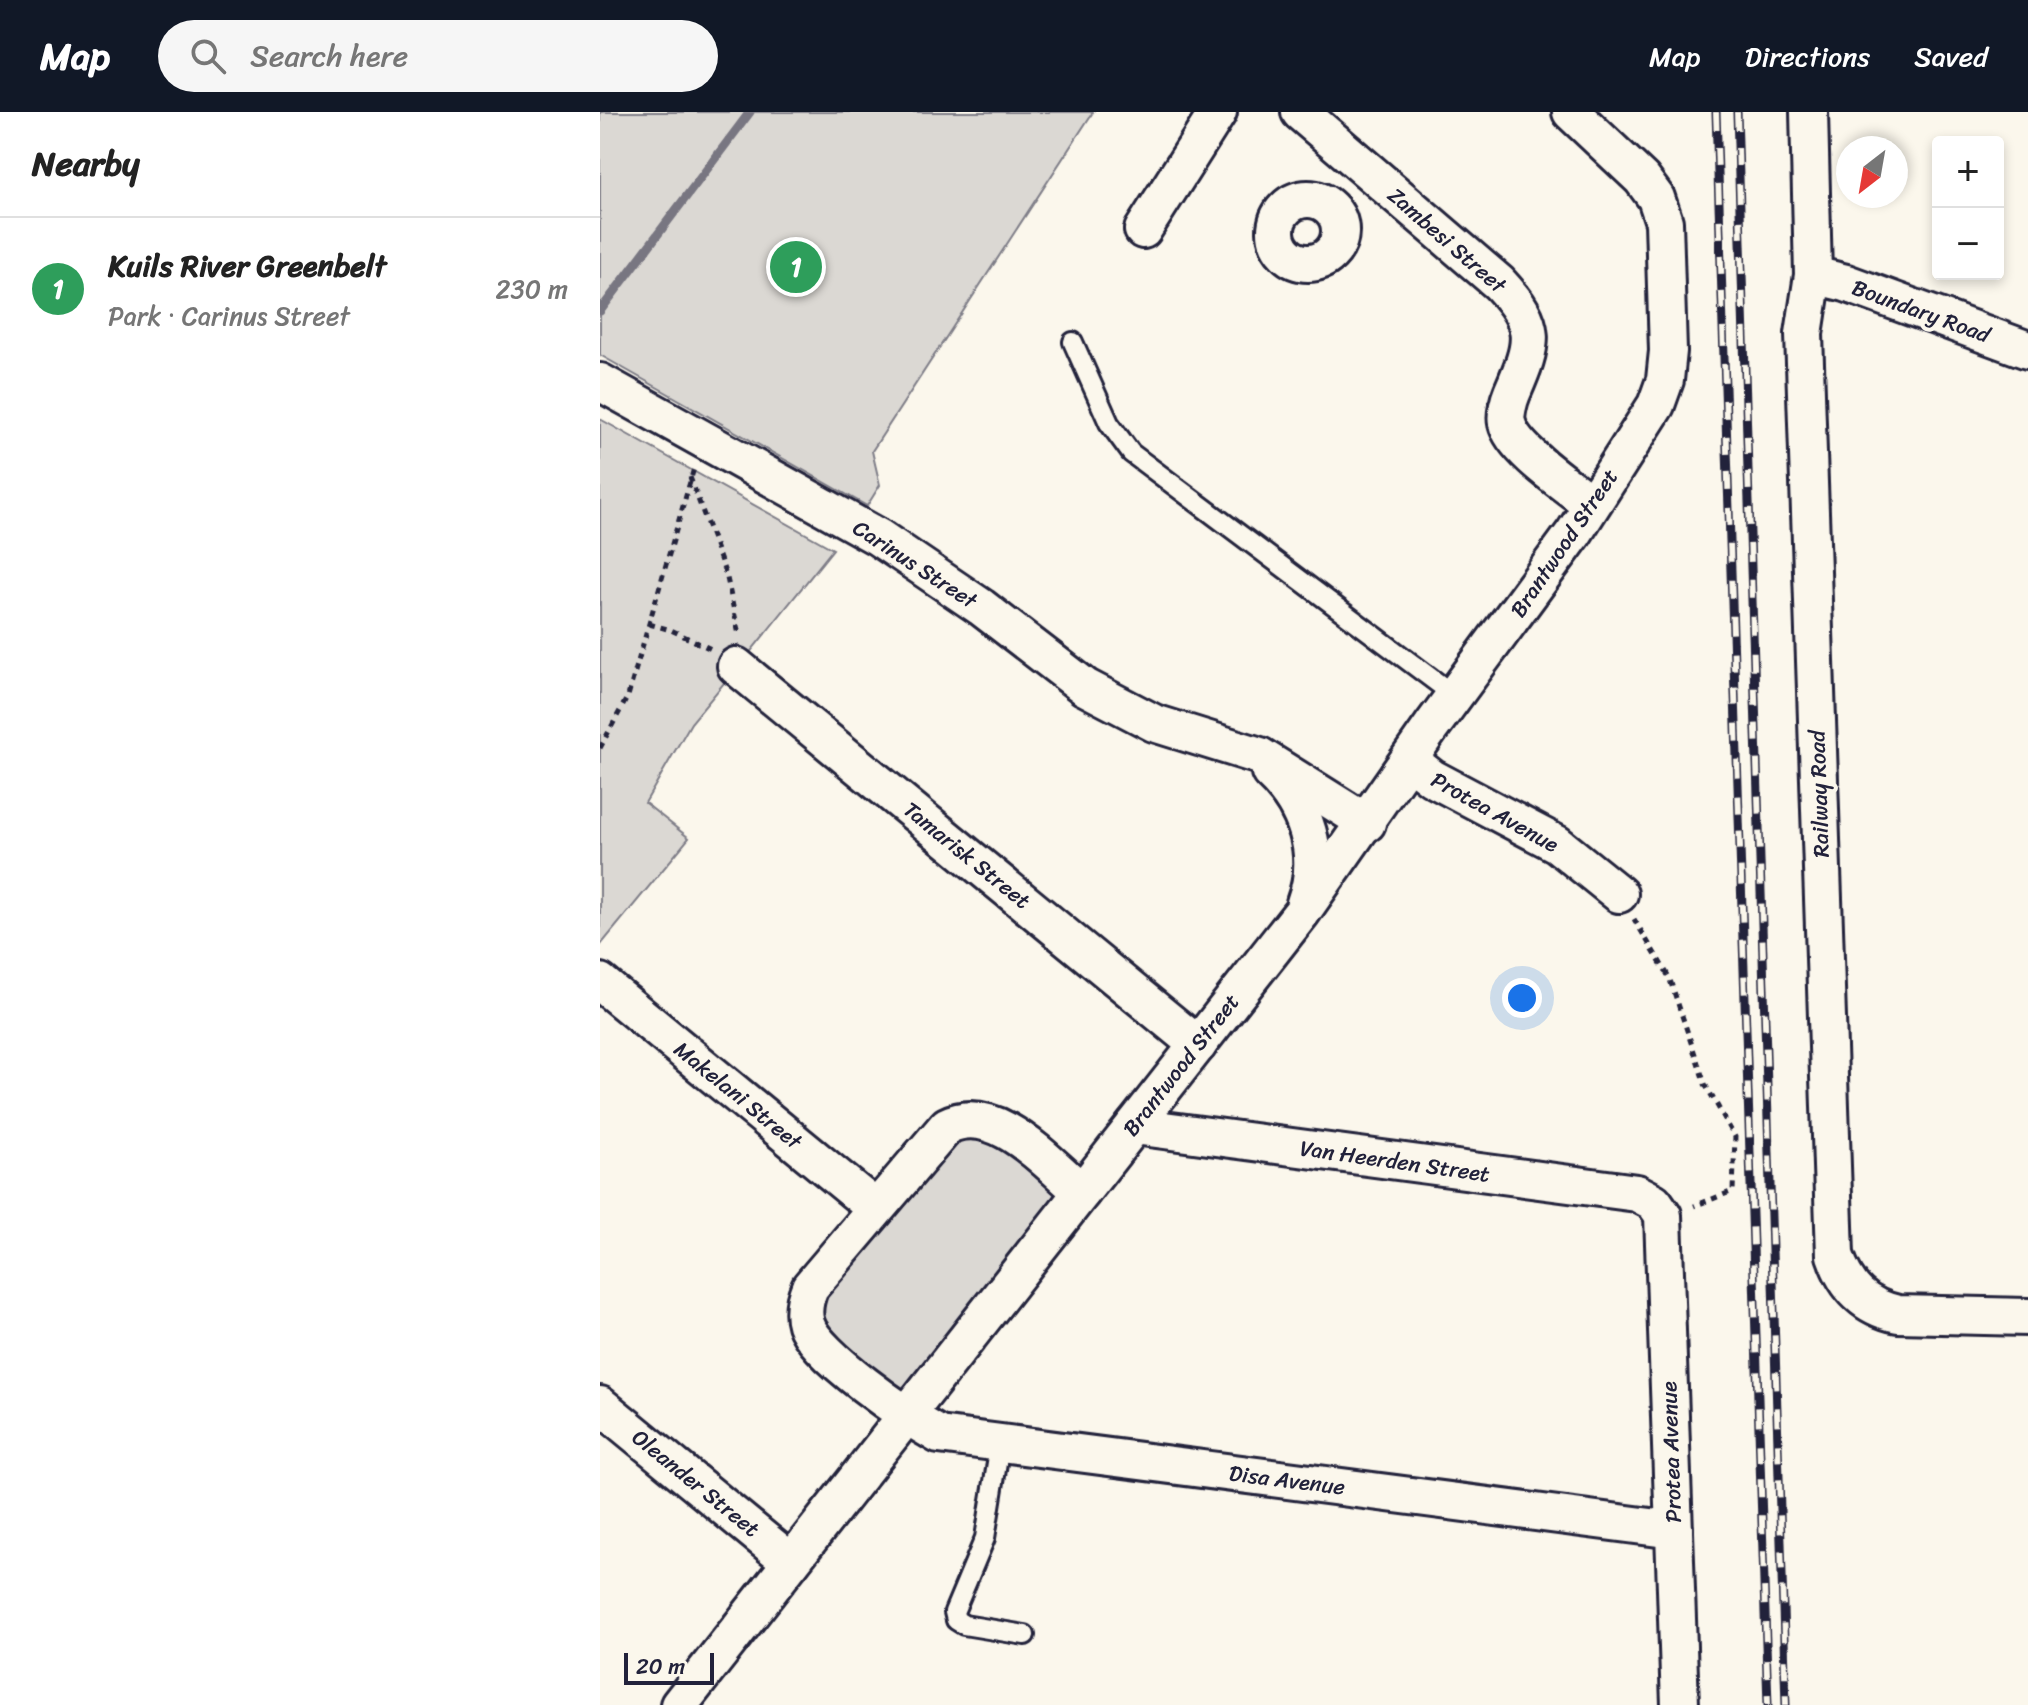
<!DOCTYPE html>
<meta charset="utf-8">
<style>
body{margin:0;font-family:Sriracha,sans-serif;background:#f6f6f6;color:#222}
.controls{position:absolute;right:24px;top:24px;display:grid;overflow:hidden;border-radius:8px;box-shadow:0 4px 12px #0003}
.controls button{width:72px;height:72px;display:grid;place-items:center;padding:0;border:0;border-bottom:2px solid #e0e0e0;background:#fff;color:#222;font:40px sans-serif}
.compass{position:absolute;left:1236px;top:24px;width:72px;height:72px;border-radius:50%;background:#fff;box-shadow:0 4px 12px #0003;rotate:211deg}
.scale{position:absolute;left:24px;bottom:20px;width:90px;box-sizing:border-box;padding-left:8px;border:4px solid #22223b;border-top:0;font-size:22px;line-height:28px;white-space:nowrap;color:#22223b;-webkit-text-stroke:6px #fbf7ec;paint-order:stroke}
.you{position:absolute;left:922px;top:886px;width:28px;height:28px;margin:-20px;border:6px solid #fff;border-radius:50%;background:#1a73e8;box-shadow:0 0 0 12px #1a73e833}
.badge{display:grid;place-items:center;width:52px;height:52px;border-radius:50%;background:#111827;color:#fff;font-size:26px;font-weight:700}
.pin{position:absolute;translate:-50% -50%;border:4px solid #fff;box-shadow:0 2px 8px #0006}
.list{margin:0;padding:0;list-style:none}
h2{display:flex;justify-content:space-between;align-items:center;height:104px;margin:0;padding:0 32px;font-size:34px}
h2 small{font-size:26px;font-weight:400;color:#767676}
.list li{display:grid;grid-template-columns:52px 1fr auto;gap:24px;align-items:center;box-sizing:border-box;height:144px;padding:0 32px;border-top:2px solid #e0e0e0}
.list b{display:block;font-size:30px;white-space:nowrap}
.list p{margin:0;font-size:26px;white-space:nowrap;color:#767676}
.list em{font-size:26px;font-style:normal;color:#767676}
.icon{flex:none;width:44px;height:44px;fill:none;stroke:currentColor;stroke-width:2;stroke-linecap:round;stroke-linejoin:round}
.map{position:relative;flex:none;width:1428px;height:1593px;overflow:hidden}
header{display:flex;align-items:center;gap:48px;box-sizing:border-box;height:112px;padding:0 40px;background:#111827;color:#fff}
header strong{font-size:38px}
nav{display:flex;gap:44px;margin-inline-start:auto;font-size:28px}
.search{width:560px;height:72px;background:#f6f6f6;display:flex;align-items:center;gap:20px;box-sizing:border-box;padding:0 28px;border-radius:44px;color:#767676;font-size:30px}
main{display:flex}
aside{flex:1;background:#fff}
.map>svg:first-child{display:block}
.green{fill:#dbd8d3;stroke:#7e7d87;stroke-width:2}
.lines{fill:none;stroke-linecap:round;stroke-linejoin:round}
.stream{stroke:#787681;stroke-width:9}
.service-casing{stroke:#22223b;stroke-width:24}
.minor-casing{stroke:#22223b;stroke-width:42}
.path{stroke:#22223b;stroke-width:5;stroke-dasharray:6 6;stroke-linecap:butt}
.service{stroke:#fbf7ec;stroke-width:18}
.minor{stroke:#fbf7ec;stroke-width:36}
.rail-casing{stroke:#22223b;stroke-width:9}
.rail{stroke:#fbf7ec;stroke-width:6;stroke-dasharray:18;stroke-linecap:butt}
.labels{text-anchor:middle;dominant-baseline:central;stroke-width:8;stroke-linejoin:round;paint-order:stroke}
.street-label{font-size:22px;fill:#22223b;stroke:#fbf7ec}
</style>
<header>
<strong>Map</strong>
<div class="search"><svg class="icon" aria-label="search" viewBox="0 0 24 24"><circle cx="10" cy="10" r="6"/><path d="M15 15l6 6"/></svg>Search here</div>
<nav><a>Map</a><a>Directions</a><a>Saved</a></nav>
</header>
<main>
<aside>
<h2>Nearby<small></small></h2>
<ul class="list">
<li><span class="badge" style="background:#2e9e5b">1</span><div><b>Kuils River Greenbelt</b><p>Park · Carinus Street</p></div><em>230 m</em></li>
</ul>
</aside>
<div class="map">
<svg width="1428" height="1593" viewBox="0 0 1428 1593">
<rect width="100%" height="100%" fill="#fbf7ec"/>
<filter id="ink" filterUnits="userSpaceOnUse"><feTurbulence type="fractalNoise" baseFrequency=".0125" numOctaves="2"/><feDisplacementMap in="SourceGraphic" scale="16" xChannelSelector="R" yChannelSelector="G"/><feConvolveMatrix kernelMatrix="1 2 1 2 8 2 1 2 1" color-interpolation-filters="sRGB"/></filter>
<g filter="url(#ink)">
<g class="green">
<path d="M0,0H493L272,339L280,373L267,394L0,243Z"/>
<path d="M0,307L233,437L148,543L139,533L119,557L129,565L91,611L45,691L89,726L0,834Z"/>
<path d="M360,1023L396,1028L454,1077L456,1084L304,1278H299L231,1224L220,1205L222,1182Z"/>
</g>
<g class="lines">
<path class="stream" d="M0,199L150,0"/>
<g class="service-casing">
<g id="service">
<path d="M473,230L509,311L531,341L855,584"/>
<path d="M400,1332L385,1426L354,1500L356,1508L364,1513L425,1523"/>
</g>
</g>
<g class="minor-casing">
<g id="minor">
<path d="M700,0L899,171C939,214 934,230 912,281C909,288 905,303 907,311C913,338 969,374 991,392"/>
<path d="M1209,0L1213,163L1204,222L1235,1143C1246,1176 1265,1195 1298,1202L1428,1205"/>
<circle cx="708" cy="119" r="32"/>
<path d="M543,118L618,0"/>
<path d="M1213,163L1246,171L1428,238"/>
<path d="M0,270L278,425L381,495L485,575L554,611L660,644L767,711"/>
<path d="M136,554L598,933"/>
<path d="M809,648L832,666L957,732L1019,782"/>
<path d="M670,660C706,693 723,743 705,791"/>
<path d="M0,870L275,1096"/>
<path d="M534,1014L1037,1081L1054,1090L1063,1103L1080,1593"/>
<path d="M482,1080C447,1051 395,989 347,1014L210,1175C205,1187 202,1199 206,1212C215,1243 309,1306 339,1323L1074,1418"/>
<path d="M0,1293L191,1450"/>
<path d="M79,1593L702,800L832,614L974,421L1056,293L1065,268L1068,239L1064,110L1056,86L1042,67L971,0"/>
</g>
</g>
<g class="path">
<path d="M90,365L127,466L139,523"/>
<path d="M49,512L71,518L111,537"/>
<path d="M0,636L28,584L94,356"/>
<path d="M1034,807L1069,865L1105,972L1135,1025L1133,1079L1094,1094"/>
</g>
<use href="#service" class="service"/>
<use href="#minor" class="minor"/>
<g class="rail-casing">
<g id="rail">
<path d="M1116,0L1168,1593"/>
<path d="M1137,0L1186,1593"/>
</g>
</g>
<use href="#rail" class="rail"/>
</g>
</g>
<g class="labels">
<g class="street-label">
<text transform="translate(847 128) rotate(41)">Zambesi Street</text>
<text transform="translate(1321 199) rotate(20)">Boundary Road</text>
<text transform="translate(964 431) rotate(-56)">Brantwood Street</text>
<text transform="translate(315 452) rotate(33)">Carinus Street</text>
<text transform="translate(1219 682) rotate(-92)">Railway Road</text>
<text transform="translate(895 700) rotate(29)">Protea Avenue</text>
<text transform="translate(367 743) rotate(39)">Tamarisk Street</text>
<text transform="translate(581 953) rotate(-52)">Brantwood Street</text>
<text transform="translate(138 983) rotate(39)">Makelani Street</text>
<text transform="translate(795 1049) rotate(8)">Van Heerden Street</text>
<text transform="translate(1071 1340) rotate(-92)">Protea Avenue</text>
<text transform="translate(687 1368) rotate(7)">Disa Avenue</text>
<text transform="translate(96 1371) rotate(39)">Oleander Street</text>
</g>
</g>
</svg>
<div class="controls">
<button>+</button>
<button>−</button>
</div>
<svg class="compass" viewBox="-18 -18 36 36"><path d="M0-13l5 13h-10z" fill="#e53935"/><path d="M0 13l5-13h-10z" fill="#767676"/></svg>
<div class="scale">20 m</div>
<div class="you"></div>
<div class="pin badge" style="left:196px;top:155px;background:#2e9e5b">1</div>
</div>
</main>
